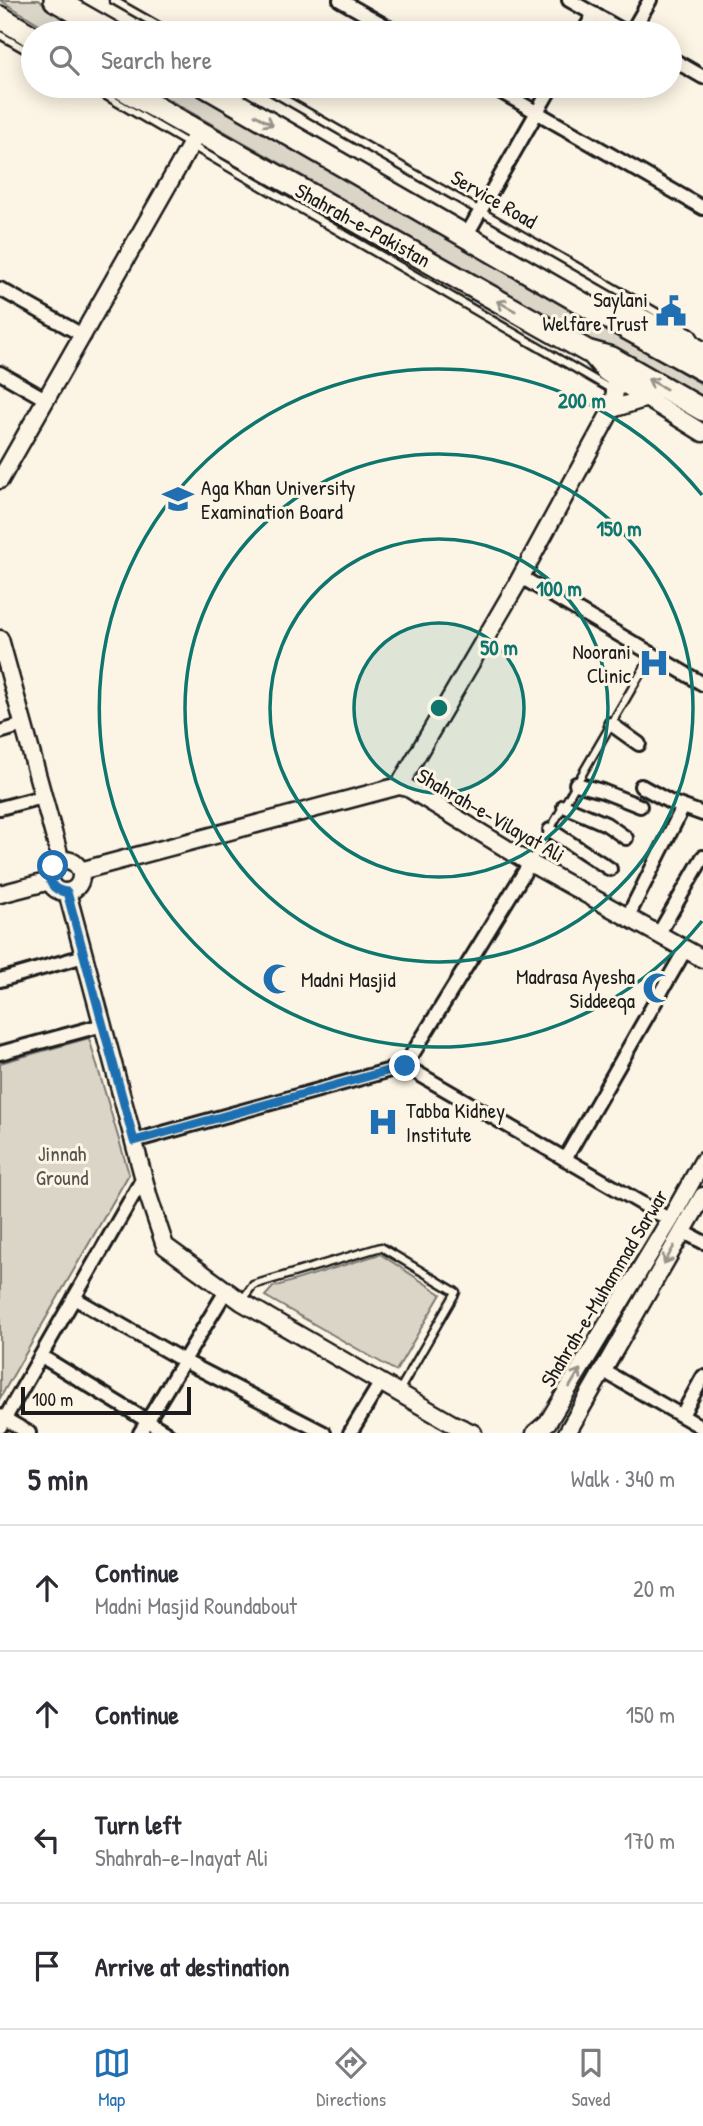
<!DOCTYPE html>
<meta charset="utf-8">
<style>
body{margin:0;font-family:"Patrick Hand",sans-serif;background:#f7f7f7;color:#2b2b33}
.scale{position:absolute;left:21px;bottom:18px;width:170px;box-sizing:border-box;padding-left:7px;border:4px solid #1c1c1c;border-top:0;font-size:19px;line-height:24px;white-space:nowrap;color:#1c1c1c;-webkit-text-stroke:5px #fcf5e5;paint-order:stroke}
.stop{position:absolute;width:21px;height:21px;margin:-16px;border:5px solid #1f6fb2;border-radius:50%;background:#fff}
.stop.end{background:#1f6fb2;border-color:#fff;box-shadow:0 2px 7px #0008}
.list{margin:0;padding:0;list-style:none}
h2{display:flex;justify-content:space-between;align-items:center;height:91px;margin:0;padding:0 28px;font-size:30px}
h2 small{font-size:23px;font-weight:400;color:#7c7c81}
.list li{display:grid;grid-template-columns:46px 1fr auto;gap:21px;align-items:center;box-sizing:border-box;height:126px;padding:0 28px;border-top:2px solid #e1e1e2}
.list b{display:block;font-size:26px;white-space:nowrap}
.list p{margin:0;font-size:23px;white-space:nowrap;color:#7c7c81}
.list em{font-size:23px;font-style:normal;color:#7c7c81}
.icon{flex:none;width:38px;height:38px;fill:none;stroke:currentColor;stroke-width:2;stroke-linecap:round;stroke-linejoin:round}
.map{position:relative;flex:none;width:703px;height:1433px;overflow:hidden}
.search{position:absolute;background:#fff;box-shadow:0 4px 18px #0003;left:21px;right:21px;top:21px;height:77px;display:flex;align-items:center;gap:18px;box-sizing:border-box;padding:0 24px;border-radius:38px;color:#7c7c81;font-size:26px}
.sheet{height:595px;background:#fff}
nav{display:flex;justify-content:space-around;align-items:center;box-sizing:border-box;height:98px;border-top:2px solid #e1e1e2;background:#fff;font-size:19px;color:#7c7c81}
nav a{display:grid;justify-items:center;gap:4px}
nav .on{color:#1f6fb2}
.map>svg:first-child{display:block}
.green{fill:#dbd5c8;stroke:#7c7872;stroke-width:2}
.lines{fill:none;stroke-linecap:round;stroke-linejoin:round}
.lane-casing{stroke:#1c1c1c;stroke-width:11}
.street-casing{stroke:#1c1c1c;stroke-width:18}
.secondary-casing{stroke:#1c1c1c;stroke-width:21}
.highway-casing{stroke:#1c1c1c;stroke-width:26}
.lane{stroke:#fcf5e5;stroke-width:6}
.street{stroke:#fcf5e5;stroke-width:12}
.secondary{stroke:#fcf5e5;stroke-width:16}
.highway{stroke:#fcf5e5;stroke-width:21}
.oneway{stroke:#97938b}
.route{stroke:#1f6fb2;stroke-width:9}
.ring{fill:none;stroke:#0f766e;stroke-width:3.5}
.labels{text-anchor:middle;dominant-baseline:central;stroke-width:6;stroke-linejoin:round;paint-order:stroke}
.street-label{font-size:21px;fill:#1c1c1c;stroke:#fcf5e5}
.poi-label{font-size:21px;fill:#1c1c1c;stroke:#fcf5e5;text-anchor:end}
.park-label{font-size:21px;fill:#555450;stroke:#fcf5e5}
.centre{fill:#0f766e;stroke:#fcf5e5;stroke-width:3.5}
.ring-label{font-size:21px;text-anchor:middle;font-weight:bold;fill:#0f766e;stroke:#fcf5e5;stroke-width:6;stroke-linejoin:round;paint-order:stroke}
</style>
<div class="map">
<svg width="703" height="1433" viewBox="0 0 703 1433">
<rect width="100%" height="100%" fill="#fcf5e5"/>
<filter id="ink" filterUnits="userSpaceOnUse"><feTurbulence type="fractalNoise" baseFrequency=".0143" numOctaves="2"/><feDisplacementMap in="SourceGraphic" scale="14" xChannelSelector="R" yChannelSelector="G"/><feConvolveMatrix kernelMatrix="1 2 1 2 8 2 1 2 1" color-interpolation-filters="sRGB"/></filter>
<g filter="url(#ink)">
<g class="green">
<path d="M0,0H38L96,33H54Z"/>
<path d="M145,86H189L703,385V401L618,356Z"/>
<path d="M89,1038L129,1174L0,1398V1063Z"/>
<path d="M380,1254L441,1294L396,1371L265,1296L273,1287Z"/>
</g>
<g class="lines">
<g class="lane-casing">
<g id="lane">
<path d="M113,0L171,33"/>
<path d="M0,35L33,54"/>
<path d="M89,86L614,391"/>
<path d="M262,86L691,332L697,341"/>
<path d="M531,862L652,654"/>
<path d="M242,1300L253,1285L381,1247L456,1292L399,1391"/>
</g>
</g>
<g class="street-casing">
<g id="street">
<path d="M340,0L398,33"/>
<path d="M569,0L627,33"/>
<path d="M583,33L594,14"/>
<path d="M631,33L650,0"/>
<path d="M670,58L703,77"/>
<path d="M491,86L703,208"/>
<path d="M466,236L552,86"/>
<path d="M0,289L84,336"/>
<path d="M0,373L47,400"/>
<path d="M521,577L703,684"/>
<path d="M611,724L639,744"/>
<path d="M0,732L23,725"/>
<path d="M576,784L602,791L640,806"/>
<path d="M641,786L670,802L703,814"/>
<path d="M564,806L606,824L626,838"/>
<path d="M0,808L42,797"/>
<path d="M550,830L610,869"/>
<path d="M627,918L683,807"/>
<path d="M658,935L703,857"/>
<path d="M0,980L84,956"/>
<path d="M0,1053L103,1025"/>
<path d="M405,1066L530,863"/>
<path d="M134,1141L405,1066L670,1220"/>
<path d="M565,1159L685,950"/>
<path d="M682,1231L703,1242"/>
<path d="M74,1298L184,1361L324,1433"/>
<path d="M41,1356L167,1433"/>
<path d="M602,1370L703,1428"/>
<path d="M682,1415L703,1377"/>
<path d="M0,1416L29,1433"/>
<path d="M0,1427L143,1178"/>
<path d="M140,1433L226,1291"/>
<path d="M350,1433L381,1382"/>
</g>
</g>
<g class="secondary-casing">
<g id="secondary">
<path d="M601,313H634L703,350"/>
<path d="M587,351L605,372L617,380L703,433"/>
<path d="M612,409L647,398"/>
<path d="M0,480L198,132"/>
<path d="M0,639L61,861"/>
<path d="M399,786L517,584L612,409L617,380"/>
<circle cx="65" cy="876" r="16"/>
<path d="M80,871L399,786L408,788L530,863L703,959"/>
<path d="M67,892L149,1198L165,1246L242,1302L451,1423L473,1433"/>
<path d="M0,894L50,881"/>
<path d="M535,1433L548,1422L670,1220L703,1161"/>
<path d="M567,1433L703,1196"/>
</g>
</g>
<g class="highway-casing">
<g id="highway">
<path d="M55,0L113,33"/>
<path d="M0,17L33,37"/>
<path d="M118,86L587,351L612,358L703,410"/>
<path d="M205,86L599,313L703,370"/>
</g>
</g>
<use href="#lane" class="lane"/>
<use href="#street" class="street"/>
<use href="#secondary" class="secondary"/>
<use href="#highway" class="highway"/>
</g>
<defs><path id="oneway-shaft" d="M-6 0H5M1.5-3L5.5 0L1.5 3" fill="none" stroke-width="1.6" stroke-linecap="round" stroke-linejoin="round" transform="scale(1.75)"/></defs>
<g class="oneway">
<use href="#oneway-shaft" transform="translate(264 120) rotate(30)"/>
<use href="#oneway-shaft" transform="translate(506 306) rotate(-151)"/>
<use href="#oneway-shaft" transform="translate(657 384) rotate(-151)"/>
<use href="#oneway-shaft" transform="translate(669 1255) rotate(120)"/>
<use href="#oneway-shaft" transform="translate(575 1378) rotate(-59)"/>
</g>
</g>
<g class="lines" filter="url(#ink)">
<path class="route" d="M53,866C45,879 52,891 67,892L134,1141L405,1066"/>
</g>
<circle cx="439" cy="708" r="85" fill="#0f766e" fill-opacity=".12"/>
<g class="ring">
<circle cx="439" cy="708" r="85"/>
<circle cx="439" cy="708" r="169"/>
<circle cx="439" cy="708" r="254"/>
<path d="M702 921A339 339 0 1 1 702 495"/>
</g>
<defs>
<g id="civic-bare" transform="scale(2.415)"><path d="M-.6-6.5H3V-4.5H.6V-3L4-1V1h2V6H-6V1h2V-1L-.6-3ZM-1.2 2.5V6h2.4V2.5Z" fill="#1f6fb2" stroke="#fcf5e5" stroke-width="2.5" paint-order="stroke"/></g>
<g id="university-bare" transform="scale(2.415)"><path d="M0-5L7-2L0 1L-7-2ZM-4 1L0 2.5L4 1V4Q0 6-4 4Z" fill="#1f6fb2" stroke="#fcf5e5" stroke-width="2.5" paint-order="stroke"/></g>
<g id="hospital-bare" transform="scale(2.415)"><path d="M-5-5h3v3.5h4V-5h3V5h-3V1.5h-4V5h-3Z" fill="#1f6fb2" stroke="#fcf5e5" stroke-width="2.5" paint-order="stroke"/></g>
<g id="mosque-bare" transform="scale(2.415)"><path d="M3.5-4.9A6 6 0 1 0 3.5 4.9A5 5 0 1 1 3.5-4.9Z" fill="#1f6fb2" stroke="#fcf5e5" stroke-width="2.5" paint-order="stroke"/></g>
</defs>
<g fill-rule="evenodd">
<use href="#civic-bare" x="671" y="311"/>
<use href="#university-bare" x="178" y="499"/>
<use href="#hospital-bare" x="654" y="663"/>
<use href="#mosque-bare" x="278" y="979"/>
<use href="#mosque-bare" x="658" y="988"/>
<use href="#hospital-bare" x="383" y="1122"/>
</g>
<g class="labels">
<g class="street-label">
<text transform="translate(494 199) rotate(30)">Service Road</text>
<text transform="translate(363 225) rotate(29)">Shahrah-e-Pakistan</text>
<text transform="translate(491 815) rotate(30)">Shahrah-e-Vilayat Ali</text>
<text transform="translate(604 1288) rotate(-59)">Shahrah-e-Muhammad Sarwar</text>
</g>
<g class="poi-label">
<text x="648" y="299">Saylani<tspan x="648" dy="24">Welfare Trust</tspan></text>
<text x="201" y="487" text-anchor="start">Aga Khan University<tspan x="201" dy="24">Examination Board</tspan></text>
<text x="631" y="651">Noorani<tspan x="631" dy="24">Clinic</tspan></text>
<text x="635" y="976">Madrasa Ayesha<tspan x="635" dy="24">Siddeeqa</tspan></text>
<text x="301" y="979" text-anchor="start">Madni Masjid</text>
<text x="406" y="1110" text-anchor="start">Tabba Kidney<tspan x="406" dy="24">Institute</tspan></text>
</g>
<g class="park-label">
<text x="62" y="1153">Jinnah<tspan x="62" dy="24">Ground</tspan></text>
</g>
</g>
<circle cx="439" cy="708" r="10" class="centre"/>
<g class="ring-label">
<text x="582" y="408">200 m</text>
<text x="619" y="536">150 m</text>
<text x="559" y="596">100 m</text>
<text x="499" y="655">50 m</text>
</g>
</svg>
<div class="scale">100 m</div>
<div class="stop" style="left:53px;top:866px"></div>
<div class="stop end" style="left:405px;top:1066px"></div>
<div class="search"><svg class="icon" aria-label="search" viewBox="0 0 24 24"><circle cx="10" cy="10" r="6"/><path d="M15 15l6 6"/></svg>Search here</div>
</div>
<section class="sheet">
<h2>5 min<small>Walk · 340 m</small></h2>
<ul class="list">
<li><svg class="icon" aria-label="ahead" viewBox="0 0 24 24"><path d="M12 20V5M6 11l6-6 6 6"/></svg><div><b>Continue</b><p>Madni Masjid Roundabout</p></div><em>20 m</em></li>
<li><svg class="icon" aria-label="ahead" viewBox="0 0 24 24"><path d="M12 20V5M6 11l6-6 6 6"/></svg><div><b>Continue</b></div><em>150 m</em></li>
<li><svg class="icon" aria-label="left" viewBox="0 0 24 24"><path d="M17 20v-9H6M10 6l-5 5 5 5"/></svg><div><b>Turn left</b><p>Shahrah-e-Inayat Ali</p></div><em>170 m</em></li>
<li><svg class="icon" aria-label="arrive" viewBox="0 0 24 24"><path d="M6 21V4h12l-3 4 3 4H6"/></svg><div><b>Arrive at destination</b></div></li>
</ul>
</section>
<nav>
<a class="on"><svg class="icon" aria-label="map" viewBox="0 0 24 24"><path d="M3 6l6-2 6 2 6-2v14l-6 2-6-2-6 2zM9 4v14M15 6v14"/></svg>Map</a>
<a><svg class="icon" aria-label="directions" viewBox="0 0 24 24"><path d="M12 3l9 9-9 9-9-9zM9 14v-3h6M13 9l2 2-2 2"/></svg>Directions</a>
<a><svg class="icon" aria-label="saved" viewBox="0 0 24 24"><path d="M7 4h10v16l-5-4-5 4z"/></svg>Saved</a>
</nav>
